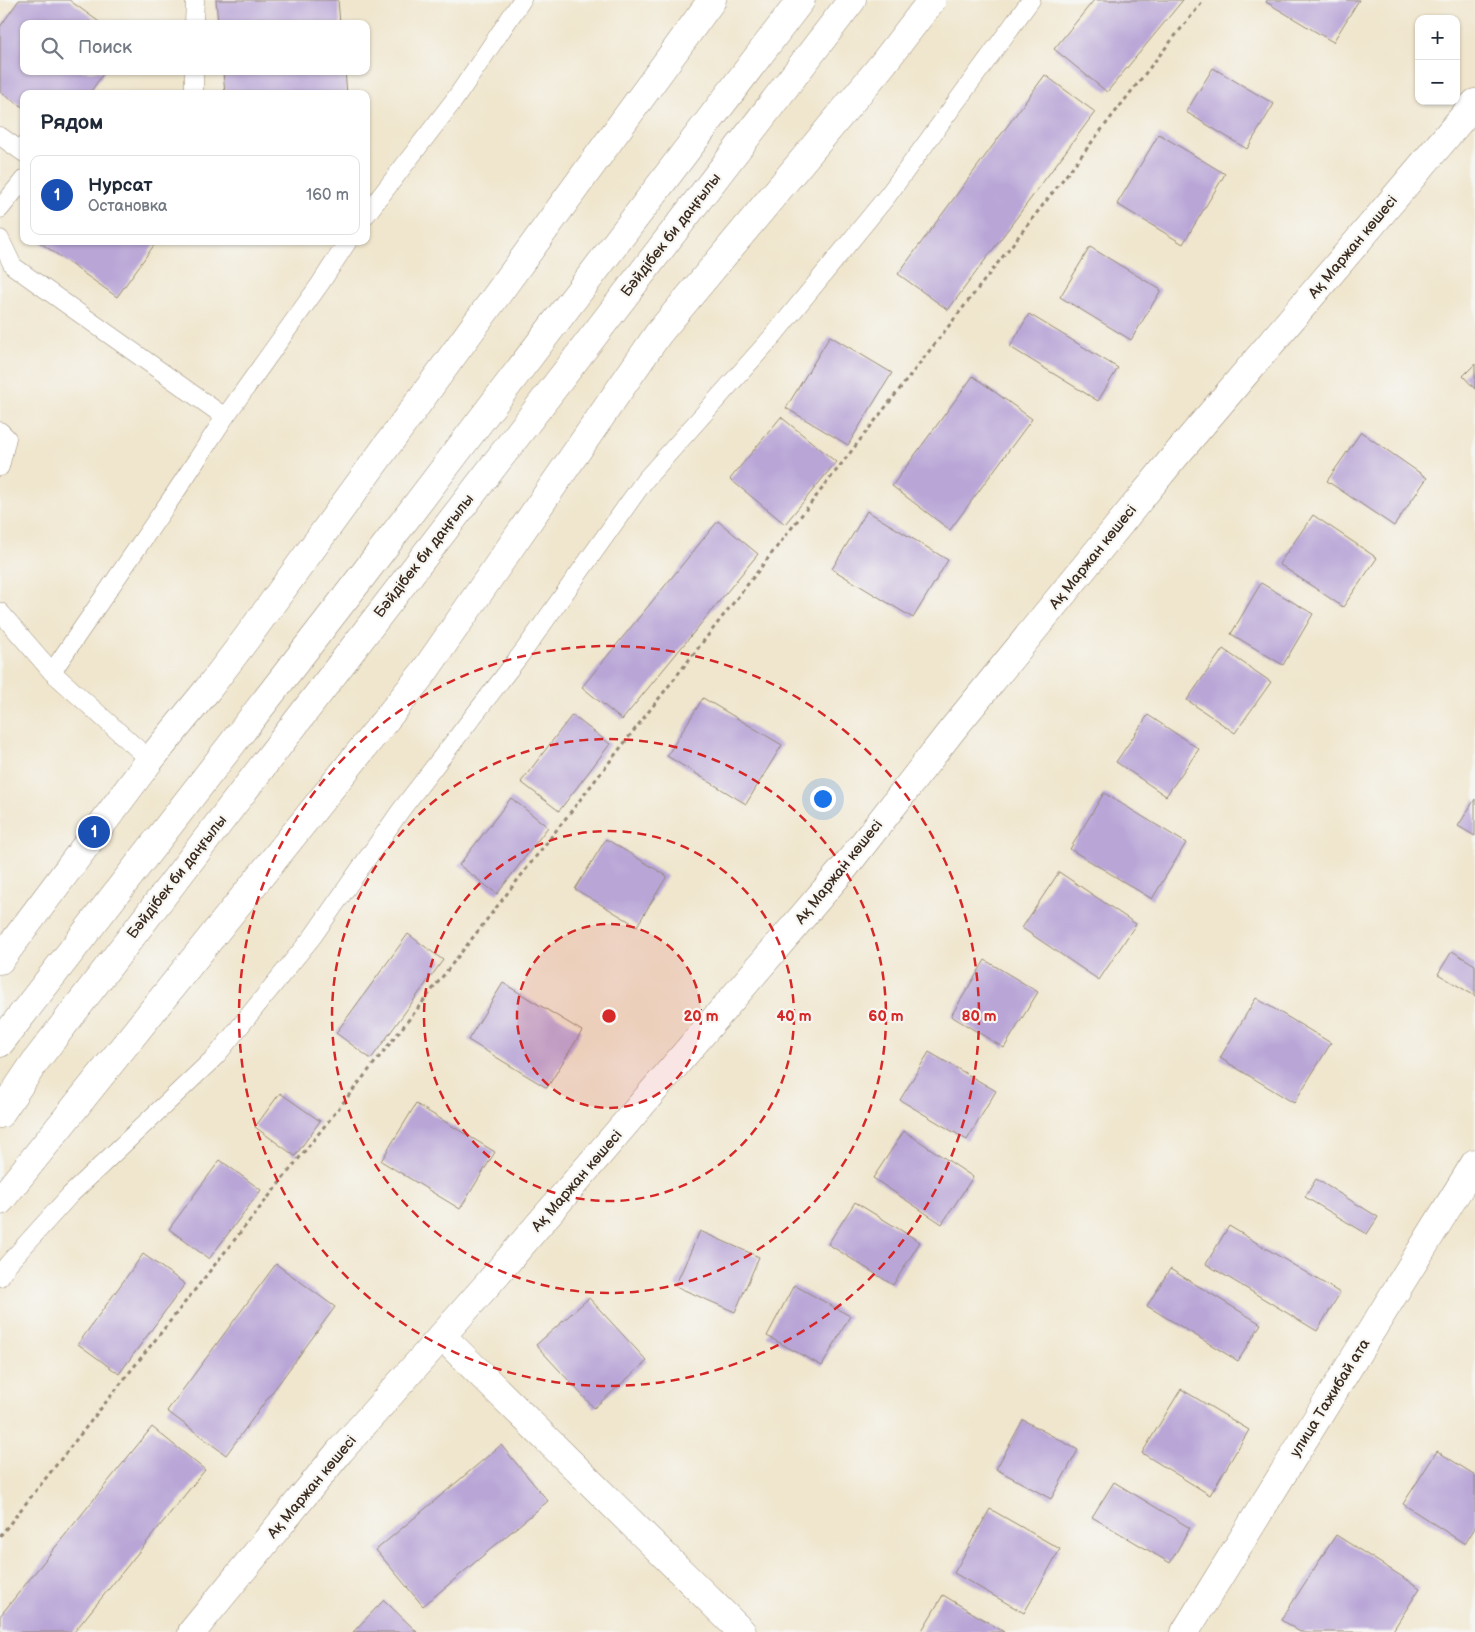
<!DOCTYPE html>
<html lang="ru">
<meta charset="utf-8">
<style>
body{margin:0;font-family:"Balsamiq Sans",sans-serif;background:#f6f6f7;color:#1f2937}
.controls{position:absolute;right:15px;top:15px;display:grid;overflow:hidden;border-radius:10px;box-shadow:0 1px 4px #0004}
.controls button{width:45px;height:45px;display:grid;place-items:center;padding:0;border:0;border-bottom:1px solid #e0e1e3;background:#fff;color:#1f2937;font:25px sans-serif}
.you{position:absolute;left:822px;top:798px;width:18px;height:18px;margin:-12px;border:4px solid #fff;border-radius:50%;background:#1a73e8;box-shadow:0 0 0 8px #1a73e833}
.badge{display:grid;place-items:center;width:32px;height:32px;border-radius:50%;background:#7c3aed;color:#fff;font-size:16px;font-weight:700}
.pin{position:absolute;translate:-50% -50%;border:2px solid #fff;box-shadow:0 1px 5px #0006}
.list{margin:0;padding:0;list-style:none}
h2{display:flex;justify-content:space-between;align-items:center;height:65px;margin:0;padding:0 20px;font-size:21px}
h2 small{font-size:16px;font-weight:400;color:#747a83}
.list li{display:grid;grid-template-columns:32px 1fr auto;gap:15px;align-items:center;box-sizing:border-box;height:80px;margin:0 10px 10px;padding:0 10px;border:1px solid #e0e1e3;border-radius:10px}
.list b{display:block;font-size:19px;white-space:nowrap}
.list p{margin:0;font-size:16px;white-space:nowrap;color:#747a83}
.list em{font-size:16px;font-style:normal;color:#747a83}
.icon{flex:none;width:28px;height:28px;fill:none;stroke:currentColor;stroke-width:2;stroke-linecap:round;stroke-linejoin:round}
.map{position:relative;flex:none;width:1475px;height:1632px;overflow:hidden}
.search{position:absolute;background:#fff;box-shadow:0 1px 4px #0004;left:20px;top:20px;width:350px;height:55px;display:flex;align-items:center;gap:12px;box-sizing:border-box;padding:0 18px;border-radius:10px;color:#747a83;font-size:19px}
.panel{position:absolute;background:#fff;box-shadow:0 1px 4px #0004;left:20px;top:90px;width:350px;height:155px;border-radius:10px}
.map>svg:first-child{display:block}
.building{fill:#b9a6d7}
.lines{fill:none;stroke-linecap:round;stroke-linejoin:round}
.lane-casing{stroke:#968876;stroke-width:19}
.street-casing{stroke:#968876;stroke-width:29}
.primary-casing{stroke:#968876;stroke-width:29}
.path{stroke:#968876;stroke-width:3;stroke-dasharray:4 4;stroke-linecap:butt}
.lane{stroke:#fff;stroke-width:18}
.street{stroke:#fff;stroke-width:28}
.primary{stroke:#fff;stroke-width:28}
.ring{fill:none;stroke:#d62828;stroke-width:2.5;stroke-dasharray:9 6}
.labels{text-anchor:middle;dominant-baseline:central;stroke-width:4.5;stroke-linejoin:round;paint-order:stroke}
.street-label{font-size:15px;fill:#3b2a1e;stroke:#f6f6f2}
.centre{fill:#d62828;stroke:#f6f6f2;stroke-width:2.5}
.ring-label{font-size:15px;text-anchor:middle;font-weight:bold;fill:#d62828;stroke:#f6f6f2;stroke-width:4.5;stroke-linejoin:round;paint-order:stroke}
</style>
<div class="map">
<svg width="1475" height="1632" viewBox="0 0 1475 1632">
<rect width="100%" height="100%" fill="#f6f6f2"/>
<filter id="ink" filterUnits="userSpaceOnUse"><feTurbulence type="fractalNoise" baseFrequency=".02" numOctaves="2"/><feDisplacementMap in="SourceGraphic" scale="10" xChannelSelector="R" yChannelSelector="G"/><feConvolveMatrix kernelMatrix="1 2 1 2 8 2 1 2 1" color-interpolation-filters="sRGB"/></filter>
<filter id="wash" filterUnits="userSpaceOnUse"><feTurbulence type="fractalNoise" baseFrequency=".0096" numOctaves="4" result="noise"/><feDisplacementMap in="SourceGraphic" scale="20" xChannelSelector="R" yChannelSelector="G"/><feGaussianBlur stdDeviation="1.12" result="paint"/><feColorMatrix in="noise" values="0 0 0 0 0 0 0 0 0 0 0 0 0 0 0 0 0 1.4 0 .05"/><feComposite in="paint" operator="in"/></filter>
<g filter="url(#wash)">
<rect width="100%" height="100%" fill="#f0e6ce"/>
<g id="blocks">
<g class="building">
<path d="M19,0H69L102,24H24V71H105L89,94H24V108L0,92V27Z"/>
<path d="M216,0H338L340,24H218Z"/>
<path d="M1094,0H1183L1107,92L1054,49Z"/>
<path d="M1267,0H1359L1333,42L1266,2Z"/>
<path d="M1213,68L1274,104L1247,149L1186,112Z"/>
<path d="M223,71H345L347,94H225Z"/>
<path d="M1045,75L1095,112L948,310L898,274Z"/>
<path d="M1159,134L1225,174L1183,244L1117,204Z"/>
<path d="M38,241H157L117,297Z"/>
<path d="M1090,247L1161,290L1131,340L1060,297Z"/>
<path d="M1029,314L1118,368L1098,401L1010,347Z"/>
<path d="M830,336L892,373L848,445L786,408Z"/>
<path d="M1475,364V389L1463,376Z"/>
<path d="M973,376L1032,419L950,530L892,486Z"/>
<path d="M781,417L836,462L785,524L730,479Z"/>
<path d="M1361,432L1427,478L1394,526L1327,481Z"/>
<path d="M867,511L948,560L913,618L832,569Z"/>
<path d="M1313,515L1377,558L1343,607L1279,564Z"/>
<path d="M718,521L758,554L622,720L582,687Z"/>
<path d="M1261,583L1313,614L1283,665L1231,634Z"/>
<path d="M1223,649L1271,682L1235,733L1187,700Z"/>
<path d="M703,698L782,745L746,804L667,756Z"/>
<path d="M572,715L610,744L559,811L521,782Z"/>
<path d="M1148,715L1199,749L1166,796L1116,762Z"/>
<path d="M1104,793L1186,843L1152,899L1070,849Z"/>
<path d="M511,798L548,827L497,894L459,865Z"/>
<path d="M1475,799V836L1458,826Z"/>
<path d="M606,839L667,876L637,926L575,889Z"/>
<path d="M1059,872L1136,924L1099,980L1022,928Z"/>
<path d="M408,934L443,960L371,1059L336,1033Z"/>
<path d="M1452,951L1475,965V996L1438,974Z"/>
<path d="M985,960L1038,992L1004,1048L951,1016Z"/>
<path d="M503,983L582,1031L547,1088L468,1040Z"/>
<path d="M1256,998L1331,1043L1294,1103L1220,1058Z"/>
<path d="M929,1052L996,1091L967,1140L900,1100Z"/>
<path d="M280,1093L320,1121L295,1156L255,1127Z"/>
<path d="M416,1104L495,1152L460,1209L381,1161Z"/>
<path d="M904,1131L973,1177L942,1224L873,1178Z"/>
<path d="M220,1160L261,1190L209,1259L169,1229Z"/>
<path d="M1316,1179L1378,1217L1367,1234L1305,1197Z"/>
<path d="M855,1202L920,1242L893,1285L828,1244Z"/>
<path d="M1229,1226L1340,1293L1317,1331L1206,1264Z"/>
<path d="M700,1231L759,1257L735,1312L675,1286Z"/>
<path d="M143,1254L185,1284L119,1374L78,1344Z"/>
<path d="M276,1264L335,1307L226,1455L167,1411Z"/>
<path d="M1170,1269L1261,1324L1238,1361L1147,1306Z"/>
<path d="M794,1285L850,1316L822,1366L767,1336Z"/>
<path d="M589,1298L647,1361L594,1408L536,1345Z"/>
<path d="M1181,1389L1249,1430L1210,1495L1142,1453Z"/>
<path d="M1023,1420L1078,1450L1051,1499L996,1469Z"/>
<path d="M152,1427L205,1470L74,1632H0V1616Z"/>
<path d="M501,1445L548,1501L423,1606L376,1550Z"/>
<path d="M1437,1451L1475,1475V1528L1465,1544L1403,1504Z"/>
<path d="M1114,1482L1190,1528L1170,1563L1092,1517Z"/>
<path d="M990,1509L1060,1549L1024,1613L954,1573Z"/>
<path d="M1336,1535L1420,1588L1392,1632H1300L1281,1620Z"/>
<path d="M943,1595L1004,1632H921Z"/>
<path d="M384,1600L417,1632H353Z"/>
</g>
</g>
</g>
<g filter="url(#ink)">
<use href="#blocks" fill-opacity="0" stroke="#968876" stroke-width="1"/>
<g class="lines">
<g class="lane-casing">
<g id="lane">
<path d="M194,24L195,0"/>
<path d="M194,94V71"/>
<path d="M0,136L24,153"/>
<path d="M0,209L24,179"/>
<path d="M366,215L455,99L522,0"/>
<path d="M0,239L13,266L225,417"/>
<path d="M0,431L7,438L0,467"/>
<path d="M0,612L52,672L150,760"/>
<path d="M52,672L175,493L225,417L320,284L348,241"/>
<path d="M0,1277L7,1265L70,1195L216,1056L313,936L401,810L525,649L645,480L773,336L888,195L1031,0"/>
</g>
</g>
<g class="street-casing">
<g id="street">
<path d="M442,1336L742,1632"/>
<path d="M192,1632L340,1451L487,1285L845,867L952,730L1171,461L1475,103"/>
<path d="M1185,1632L1475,1163"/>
</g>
</g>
<g class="primary-casing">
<g id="primary">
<path d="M0,960L150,760L208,689L246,639L712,0"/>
<path d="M0,1043L363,575L801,0"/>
<path d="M0,1114L35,1062L852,0"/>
<path d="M0,1201L424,672L658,334L882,65L932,0"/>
</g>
</g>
<path class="path" d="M0,1536L418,1008L1155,61L1204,0"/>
<use href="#lane" class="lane"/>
<use href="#street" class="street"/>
<use href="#primary" class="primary"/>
</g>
</g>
<circle cx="609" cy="1016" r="92" fill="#d62828" fill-opacity=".12"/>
<g class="ring">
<circle cx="609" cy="1016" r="92"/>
<circle cx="609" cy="1016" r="185"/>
<circle cx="609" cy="1016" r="277"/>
<circle cx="609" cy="1016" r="370"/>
</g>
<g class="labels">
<g class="street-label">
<text transform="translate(671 235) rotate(-52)">Бәйдібек би даңғылы</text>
<text transform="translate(1353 247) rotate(-50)">Ақ Маржан көшесі</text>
<text transform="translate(424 556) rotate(-52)">Бәйдібек би даңғылы</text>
<text transform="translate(1093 557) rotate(-51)">Ақ Маржан көшесі</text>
<text transform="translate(839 872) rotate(-51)">Ақ Маржан көшесі</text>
<text transform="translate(177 877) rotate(-52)">Бәйдібек би даңғылы</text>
<text transform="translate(577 1181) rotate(-49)">Ақ Маржан көшесі</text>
<text transform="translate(1330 1398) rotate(-58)">улица Тажибай ата</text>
<text transform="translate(312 1487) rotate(-50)">Ақ Маржан көшесі</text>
</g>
</g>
<circle cx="609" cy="1016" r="8" class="centre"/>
<g class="ring-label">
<text x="701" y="1021">20 m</text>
<text x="794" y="1021">40 m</text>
<text x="886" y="1021">60 m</text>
<text x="979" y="1021">80 m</text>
</g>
</svg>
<div class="controls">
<button>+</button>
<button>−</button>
</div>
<div class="you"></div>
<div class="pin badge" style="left:94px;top:832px;background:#1a4fb4">1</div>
<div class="search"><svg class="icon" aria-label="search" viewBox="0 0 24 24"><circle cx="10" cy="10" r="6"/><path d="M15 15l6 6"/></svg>Поиск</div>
<section class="panel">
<h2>Рядом<small></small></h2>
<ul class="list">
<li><span class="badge" style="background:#1a4fb4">1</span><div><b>Нурсат</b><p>Остановка</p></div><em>160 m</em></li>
</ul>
</section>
</div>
